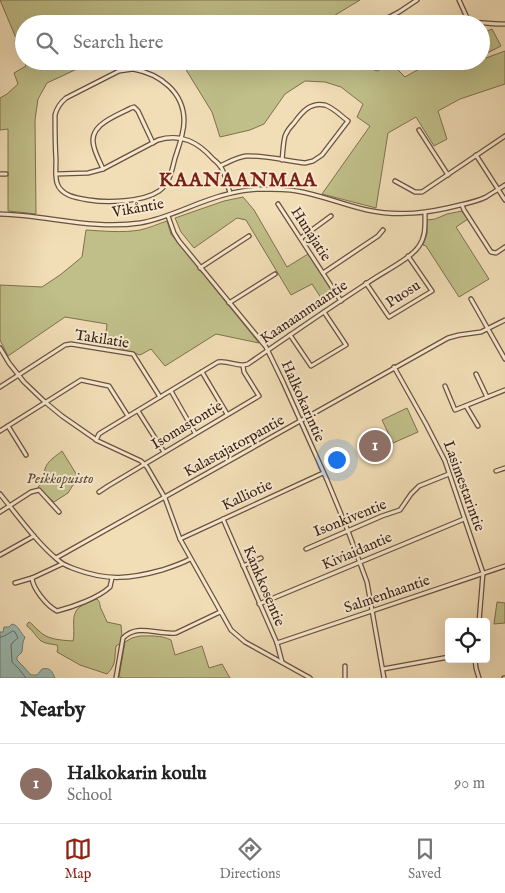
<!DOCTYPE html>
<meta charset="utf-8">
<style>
body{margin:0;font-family:"IM FELL English",serif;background:#f2f2f2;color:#222}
.controls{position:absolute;right:15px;bottom:15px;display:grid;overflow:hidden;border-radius:5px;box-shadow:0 5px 20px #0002}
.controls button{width:45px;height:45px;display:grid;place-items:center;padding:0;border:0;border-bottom:1px solid #e0e0e0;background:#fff;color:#222;font:25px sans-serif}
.you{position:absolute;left:336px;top:459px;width:18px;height:18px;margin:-12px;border:4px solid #fff;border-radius:50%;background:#1a73e8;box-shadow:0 0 0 8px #1a73e833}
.badge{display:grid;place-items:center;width:32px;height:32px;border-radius:50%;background:#8f2418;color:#fff;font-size:16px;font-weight:700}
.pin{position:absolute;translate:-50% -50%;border:2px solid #fff;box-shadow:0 1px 5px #0006}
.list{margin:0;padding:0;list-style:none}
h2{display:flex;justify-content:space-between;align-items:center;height:65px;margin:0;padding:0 20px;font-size:21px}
h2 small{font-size:16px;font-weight:400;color:#767676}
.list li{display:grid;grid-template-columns:32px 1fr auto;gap:15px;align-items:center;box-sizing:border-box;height:80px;padding:0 20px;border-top:1px solid #e0e0e0}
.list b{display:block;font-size:19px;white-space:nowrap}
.list p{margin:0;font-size:16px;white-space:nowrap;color:#767676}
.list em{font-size:16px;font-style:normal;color:#767676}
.icon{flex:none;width:28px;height:28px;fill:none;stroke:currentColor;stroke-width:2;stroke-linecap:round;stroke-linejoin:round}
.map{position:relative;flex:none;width:505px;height:678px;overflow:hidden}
.search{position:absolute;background:#fff;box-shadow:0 5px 20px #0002;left:15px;right:15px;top:15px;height:55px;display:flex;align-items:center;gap:12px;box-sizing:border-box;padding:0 18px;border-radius:28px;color:#767676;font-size:19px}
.sheet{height:145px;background:#fff}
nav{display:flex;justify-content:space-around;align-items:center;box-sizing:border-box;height:70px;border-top:1px solid #e0e0e0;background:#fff;font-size:14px;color:#767676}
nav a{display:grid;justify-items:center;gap:2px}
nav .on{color:#8f2418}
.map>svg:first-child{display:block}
.green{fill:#c0bf89;stroke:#7f7050}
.water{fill:#9bbbb4;stroke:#767e75}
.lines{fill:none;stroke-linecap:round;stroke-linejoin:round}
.shore{stroke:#6c6e65;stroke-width:1}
.minor-casing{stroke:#6b513e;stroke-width:5.5}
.minor{stroke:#f6e9d0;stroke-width:3}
.labels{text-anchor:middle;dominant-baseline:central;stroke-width:4;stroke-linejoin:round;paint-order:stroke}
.street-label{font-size:15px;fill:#3e2216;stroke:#f6e9d0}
.park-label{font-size:15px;font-style:italic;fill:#5e4933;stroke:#f6e9d0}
.district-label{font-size:20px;font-weight:bold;letter-spacing:1px;fill:#7a1f14;stroke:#f6e9d0}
</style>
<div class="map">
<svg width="505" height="678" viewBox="0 0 505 678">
<rect width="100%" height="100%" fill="#f1ddb6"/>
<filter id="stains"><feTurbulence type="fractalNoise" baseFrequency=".004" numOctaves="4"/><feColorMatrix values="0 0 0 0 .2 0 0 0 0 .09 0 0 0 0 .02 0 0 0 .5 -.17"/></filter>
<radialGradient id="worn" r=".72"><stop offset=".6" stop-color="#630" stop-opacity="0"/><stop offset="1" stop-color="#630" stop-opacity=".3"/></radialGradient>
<g class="green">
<path d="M0,0H360L332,17L336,24H24V58L15,41L16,38Z"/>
<path d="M492,29L501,46L487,53L481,42V34Z"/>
<path d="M481,48L486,58L505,51V84L460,99L438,111L447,139L434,146L416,117L388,133L376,208L322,194L370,126L357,117L363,104L341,87L325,82L305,81L285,94L264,124L250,130L220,137L212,112L185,68L176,61H359L360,64L377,71L392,64L405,77L433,61H481Z"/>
<path d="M25,61H94L47,83L38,99L35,120L36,214L8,211V129L0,130V98L7,94L18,84L14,73L26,66Z"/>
<path d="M243,197L254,210L287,267L308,254L336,296L325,304L312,284L291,295L246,220L237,218L194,248L181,232L175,218L224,201Z"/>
<path d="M462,211L468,219L456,227L489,279L459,297L426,246L423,245L427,234V220L435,219L447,214Z"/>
<path d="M167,221L171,234L259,343L216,334L165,366L151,349L140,355L105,343L107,324L65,317L8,356L0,340V285L42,287L60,275L82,257L86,230C104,231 122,233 140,230C149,228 158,224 167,221Z"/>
<path d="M407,408L418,432L393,443L382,420Z"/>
<path d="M62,451L80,480L73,485L68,493L54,502L40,490L38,487C48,477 42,479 45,469C47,461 56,456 62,451Z"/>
<path d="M97,599C101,603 99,604 101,609C103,613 105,617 107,622L121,625L122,637L120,646L119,644L116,646C114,658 117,664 107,674L80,665L57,652L58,648L57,645C52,644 46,644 41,641C36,637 33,630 27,626V624L29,622C33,624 34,627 38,630C47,640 61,640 73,641C76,629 69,614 81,606C85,603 92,601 97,599Z"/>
<path d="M497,602L505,603V623L494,624Z"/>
<path d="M140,636C151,636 161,635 171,640L175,655L202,646L209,668L222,664L230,678H123L119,677L125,642L132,638Z"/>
</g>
<path class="water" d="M12,624C19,625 20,633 25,637L23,642L22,652L17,657V660L22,665L31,675H37L42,669C51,667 52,672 55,678H0V632H3L4,627H9Z"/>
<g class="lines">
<path class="shore" d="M0,637C5,637 8,633 13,631L15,632L18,638L13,642L11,645L12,662L19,669L26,678"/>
<g class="minor-casing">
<g id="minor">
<path d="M459,0L469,22"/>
<path d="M376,24L399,12L417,0"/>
<path d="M463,24C476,20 491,25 505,24"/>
<path d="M383,61L385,62L387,61"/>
<path d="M133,69C160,74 184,92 184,121C184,133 179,146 175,158C172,170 170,183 159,191C143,202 107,203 89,200C77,198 61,196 57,183C55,176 56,168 56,160C55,145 55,130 55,115C57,107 60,103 66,98L119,71Z"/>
<path d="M419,130L448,175"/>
<path d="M476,155L505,200"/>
<path d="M220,166C229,162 237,157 246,156C262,155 288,161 305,163L313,161L322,155L348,121C341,116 334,108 325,105C310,102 302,112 294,123C290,127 287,131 285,136C283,144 283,152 282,160"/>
<path d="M103,169C100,162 96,155 94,147C87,125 116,116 131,108L134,107L138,111L153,143"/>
<path d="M0,174H6"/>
<path d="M56,174L88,173L103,169L158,140C181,133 198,142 213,159C217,162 221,166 223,171C226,178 228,186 230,193"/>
<path d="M395,181L415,192H422L505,136"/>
<path d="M278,204L341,301"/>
<path d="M462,205L464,210L491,252L496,253L505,247"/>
<path d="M0,214C47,215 92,230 140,223C164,219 185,208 208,200C224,194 242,190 259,189C272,189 285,189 297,191C321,195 344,205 367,210C399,217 429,213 460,205C469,203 478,201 486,197C492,193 499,189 505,185"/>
<path d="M168,216L174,233L179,241L266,347L283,382L327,480L348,531L367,582L384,678"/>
<path d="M301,238L331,216"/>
<path d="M200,268L249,236"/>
<path d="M323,273L378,236L383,230"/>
<path d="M366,283L389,317L432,291L408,256"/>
<path d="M471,299L505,359"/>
<path d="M229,303L275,274"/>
<path d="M290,335L311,366L346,345L324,312"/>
<path d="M0,348L9,363L24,382L45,402L62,416L98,441L141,461L147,467L165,498L180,539L231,630L245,642L310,678"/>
<path d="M394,367L426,424L445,461L483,573L479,622"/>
<path d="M202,372L227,414"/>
<path d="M476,374L487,397"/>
<path d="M445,386L455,410L505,390"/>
<path d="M0,387L65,345L71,344L133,354L160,397"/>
<path d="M171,391L195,433"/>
<path d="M466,406L478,426"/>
<path d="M138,411L164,452"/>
<path d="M8,426L26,455"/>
<path d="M0,431L81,380L109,386L128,416"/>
<path d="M96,440L99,434L102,432L218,362C229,360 238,368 248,364C287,337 326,310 366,284C379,274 411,259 419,246C426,236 425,225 425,213"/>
<path d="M496,471L505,468"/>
<path d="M99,492L108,486L259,396L244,372L243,366"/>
<path d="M0,494C18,516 37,543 58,560C63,565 70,567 75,569C107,581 130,579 162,570C171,567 181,564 190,559"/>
<path d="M0,512L31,492L39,490L59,512"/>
<path d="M223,519L277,643L282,662"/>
<path d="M180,539L323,473"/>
<path d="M306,549L382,516L400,510L411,494L419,486L449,474"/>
<path d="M0,555L34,536"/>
<path d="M56,558L448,338L459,335L481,332L505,320"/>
<path d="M243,566L261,558"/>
<path d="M32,578C33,589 47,606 57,611C73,607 98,598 110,587L112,578"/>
<path d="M15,583L32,578L62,564"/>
<path d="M259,604L464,519"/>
<path d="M277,643L505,566"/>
<path d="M475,659L476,668L479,678"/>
<path d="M383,669L449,657"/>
<path d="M116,678L123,638C138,623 157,635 176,633L220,612"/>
<path d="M345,678V666"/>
<path d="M504,678H505"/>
</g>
</g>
<use href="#minor" class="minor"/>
</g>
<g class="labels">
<g class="street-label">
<text transform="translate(138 208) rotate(-10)">Vikåntie</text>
<text transform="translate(311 234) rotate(57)">Hunajatie</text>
<text transform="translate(403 294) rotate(-33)">Puosu</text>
<text transform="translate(304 312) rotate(-34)">Kaanaanmaantie</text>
<text transform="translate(102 339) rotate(9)">Takilatie</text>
<text transform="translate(303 401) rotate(66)">Halkokarintie</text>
<text transform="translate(187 425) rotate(-31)">Isomastontie</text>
<text transform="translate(234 446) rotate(-29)">Kalastajatorpantie</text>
<text transform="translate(464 486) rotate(70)">Lasimestarintie</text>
<text transform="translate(247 495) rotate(-25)">Kalliotie</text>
<text transform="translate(350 518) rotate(-22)">Isonkiventie</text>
<text transform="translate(357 551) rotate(-23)">Kiviaidantie</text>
<text transform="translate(264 586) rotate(67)">Kankkosentie</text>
<text transform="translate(387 594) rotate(-19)">Salmenhaantie</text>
</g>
<g class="park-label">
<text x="60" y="478">Peikkopuisto</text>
</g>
<g class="district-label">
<text x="238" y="180">KAANAANMAA</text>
</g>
</g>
<rect width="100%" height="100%" filter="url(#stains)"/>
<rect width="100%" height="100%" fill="url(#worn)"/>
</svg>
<div class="controls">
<button><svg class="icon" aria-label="locate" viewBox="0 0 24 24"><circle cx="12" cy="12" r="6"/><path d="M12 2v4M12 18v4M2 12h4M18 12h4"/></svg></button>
</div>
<div class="you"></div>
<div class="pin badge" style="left:375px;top:446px;background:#8d6e63">1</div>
<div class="search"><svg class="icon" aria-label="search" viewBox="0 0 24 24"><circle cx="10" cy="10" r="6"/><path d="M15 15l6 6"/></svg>Search here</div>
</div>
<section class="sheet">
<h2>Nearby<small></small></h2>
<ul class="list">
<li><span class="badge" style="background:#8d6e63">1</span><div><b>Halkokarin koulu</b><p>School</p></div><em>90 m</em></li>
</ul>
</section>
<nav>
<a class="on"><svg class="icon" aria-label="map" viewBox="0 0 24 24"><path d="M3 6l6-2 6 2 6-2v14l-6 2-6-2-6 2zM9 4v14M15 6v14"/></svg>Map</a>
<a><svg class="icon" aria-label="directions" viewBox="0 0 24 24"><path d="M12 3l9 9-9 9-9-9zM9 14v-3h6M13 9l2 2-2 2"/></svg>Directions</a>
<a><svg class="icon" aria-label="saved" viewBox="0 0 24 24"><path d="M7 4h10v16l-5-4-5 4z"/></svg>Saved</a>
</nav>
